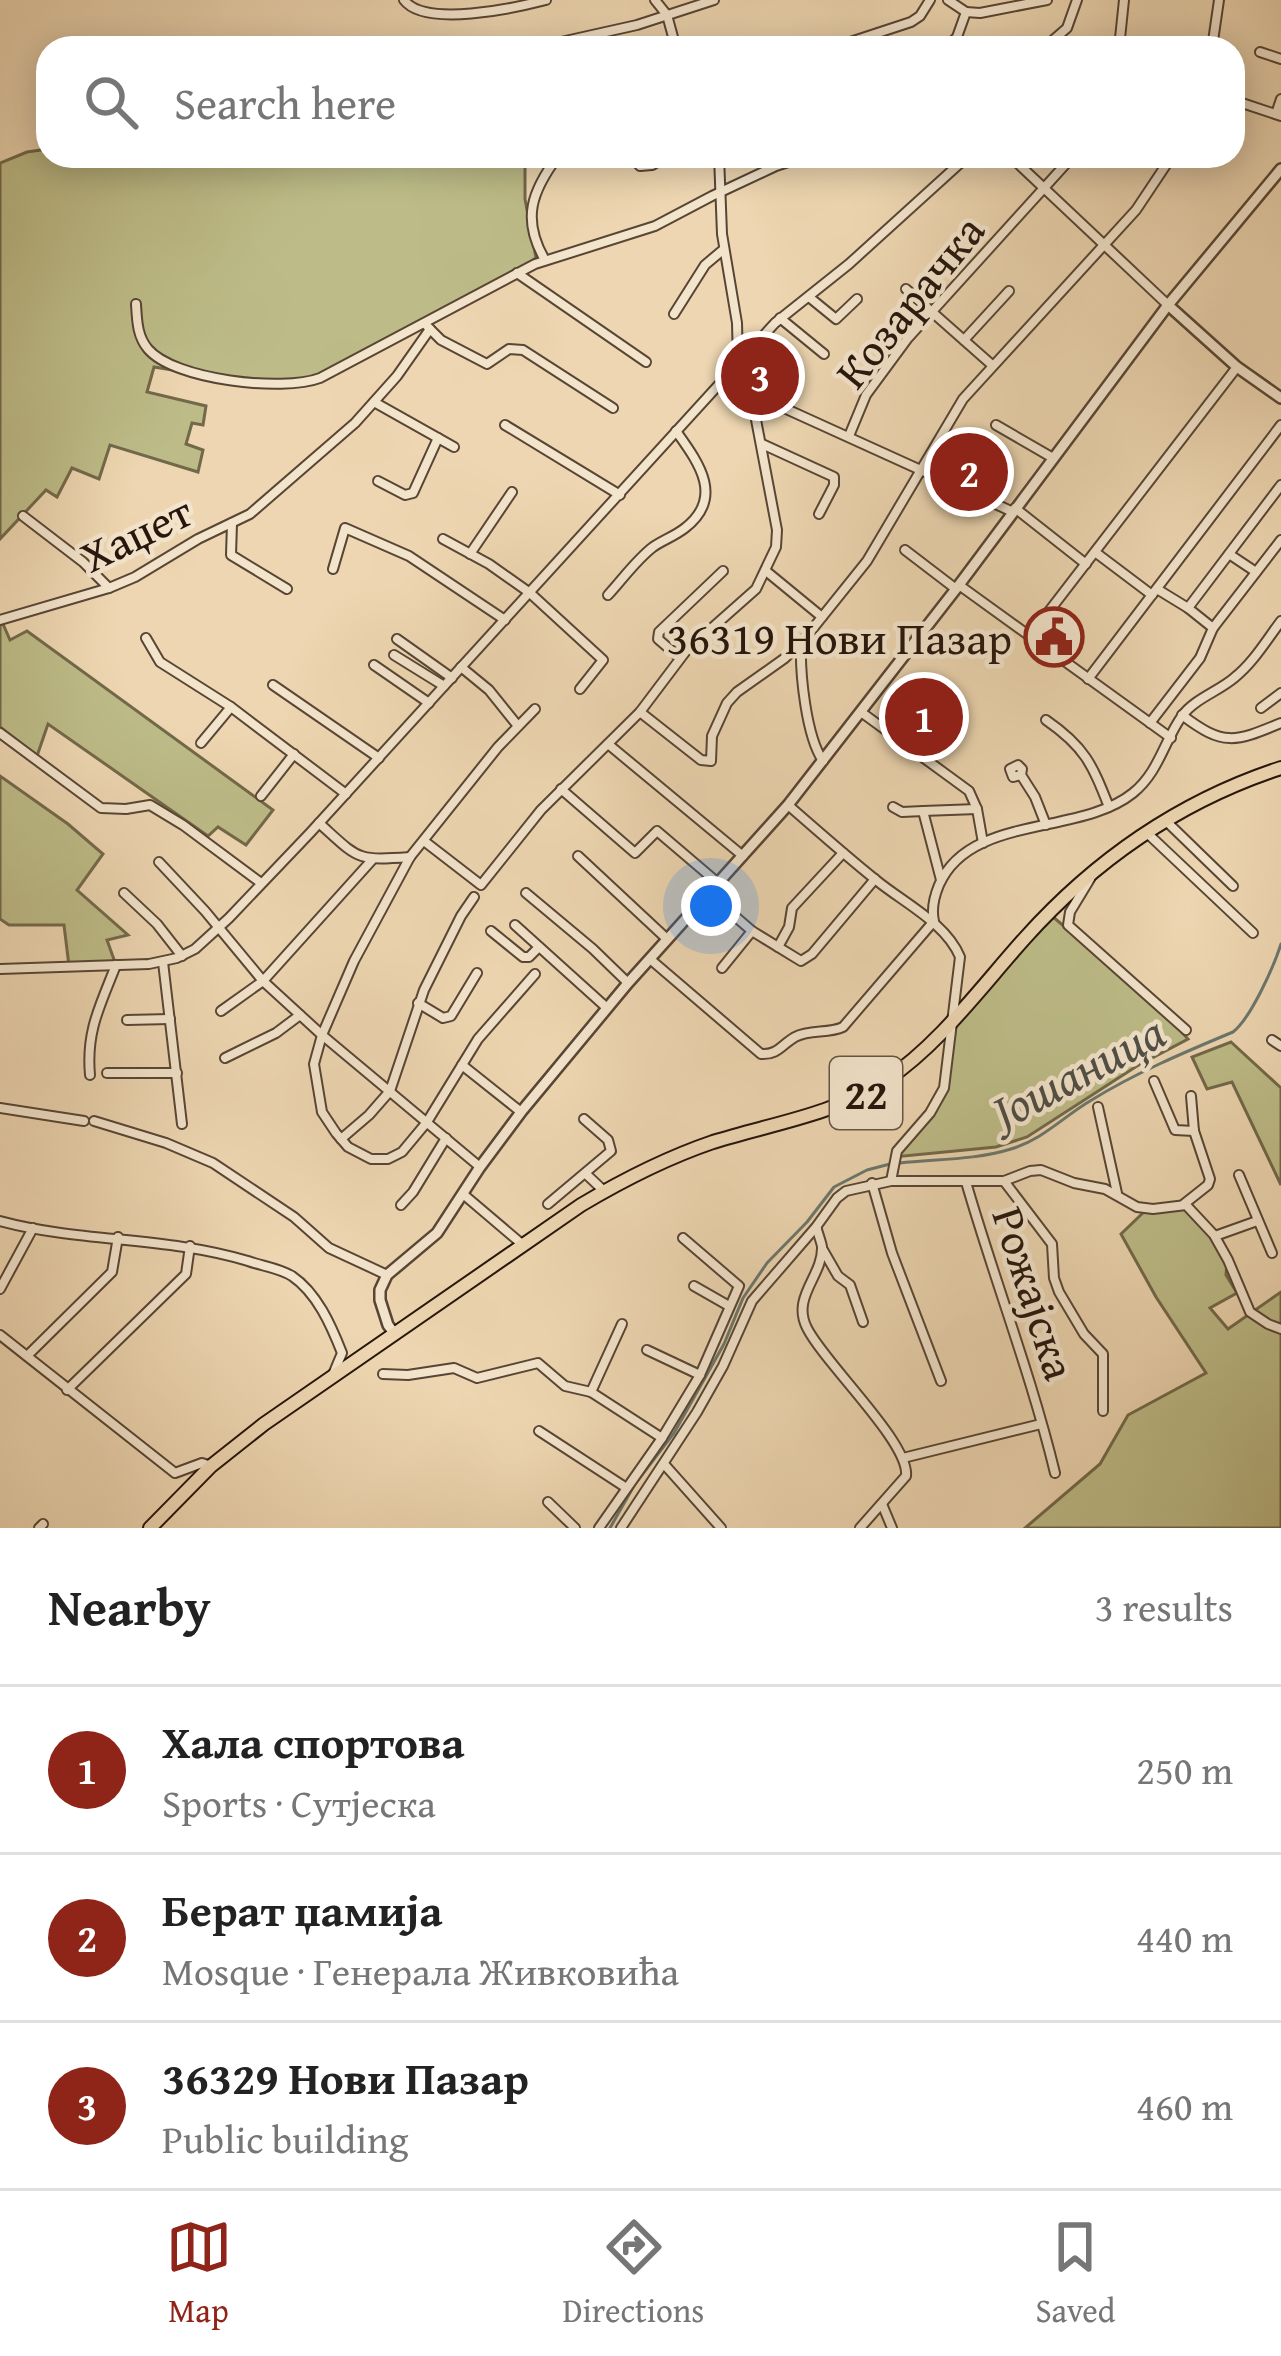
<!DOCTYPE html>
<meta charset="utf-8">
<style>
body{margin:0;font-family:"Gentium Book Plus",serif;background:#f6f6f6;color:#222}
.you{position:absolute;left:711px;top:906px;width:42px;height:42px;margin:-30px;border:9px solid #fff;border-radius:50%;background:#1a73e8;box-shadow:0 0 0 18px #1a73e833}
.badge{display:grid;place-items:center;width:78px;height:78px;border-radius:50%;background:#8f2418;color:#fff;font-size:39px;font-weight:700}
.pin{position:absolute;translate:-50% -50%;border:6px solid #fff;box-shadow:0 3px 12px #0006}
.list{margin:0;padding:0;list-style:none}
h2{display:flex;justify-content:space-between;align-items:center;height:156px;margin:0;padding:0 48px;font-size:51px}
h2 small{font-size:39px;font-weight:400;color:#767676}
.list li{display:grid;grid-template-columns:78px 1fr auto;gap:36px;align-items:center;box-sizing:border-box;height:168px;padding:0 48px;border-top:3px solid #e0e0e0}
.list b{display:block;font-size:45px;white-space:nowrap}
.list p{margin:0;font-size:39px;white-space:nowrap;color:#767676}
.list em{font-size:39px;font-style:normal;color:#767676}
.icon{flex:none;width:66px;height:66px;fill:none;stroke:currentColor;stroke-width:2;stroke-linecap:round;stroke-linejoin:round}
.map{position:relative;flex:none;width:1281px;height:1528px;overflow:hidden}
.search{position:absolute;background:#fff;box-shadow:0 6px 30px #0003;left:36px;right:36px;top:36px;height:132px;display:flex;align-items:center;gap:30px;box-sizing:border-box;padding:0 42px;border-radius:36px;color:#767676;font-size:45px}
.sheet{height:660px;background:#fff}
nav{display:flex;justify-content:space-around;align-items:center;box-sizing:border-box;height:168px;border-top:3px solid #e0e0e0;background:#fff;font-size:33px;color:#767676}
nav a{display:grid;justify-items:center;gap:6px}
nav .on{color:#8f2418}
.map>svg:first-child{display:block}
.green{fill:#bdbc88;stroke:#72684a;stroke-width:3}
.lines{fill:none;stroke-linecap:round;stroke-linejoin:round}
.stream{stroke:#6b776e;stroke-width:3}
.minor-casing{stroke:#584535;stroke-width:12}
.tertiary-casing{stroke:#584535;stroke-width:14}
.primary-casing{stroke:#26150c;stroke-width:16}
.minor{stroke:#f3e4cc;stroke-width:8}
.tertiary{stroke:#f3e4cc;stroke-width:9}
.primary{stroke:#edd6b1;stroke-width:12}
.labels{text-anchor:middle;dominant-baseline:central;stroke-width:9;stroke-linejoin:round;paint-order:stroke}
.shield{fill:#f3e4cc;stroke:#645346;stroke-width:3}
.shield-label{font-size:42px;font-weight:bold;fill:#26150c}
.street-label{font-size:45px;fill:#26150c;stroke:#f3e4cc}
.poi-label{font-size:45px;fill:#26150c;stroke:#f3e4cc;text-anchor:end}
.water-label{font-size:48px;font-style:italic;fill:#4e4e45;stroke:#f3e4cc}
</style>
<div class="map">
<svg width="1281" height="1528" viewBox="0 0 1281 1528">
<rect width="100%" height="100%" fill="#edd6b1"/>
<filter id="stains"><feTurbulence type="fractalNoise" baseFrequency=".00167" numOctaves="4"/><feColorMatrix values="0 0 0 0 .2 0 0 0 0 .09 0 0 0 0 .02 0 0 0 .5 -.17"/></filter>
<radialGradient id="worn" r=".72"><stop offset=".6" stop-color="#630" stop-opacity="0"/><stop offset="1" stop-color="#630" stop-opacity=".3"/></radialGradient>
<g class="green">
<path d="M48,149V156H525V199L536,258L517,273L315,380L252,383L154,367L147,392L206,406L203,425L192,423L186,444L203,450L198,472L110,445L99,479L72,468L57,497L46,490L0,539V163L27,152Z"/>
<path d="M3,624L10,640L27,631L273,810L246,845L218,827L208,836L48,724L37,756L0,727V625Z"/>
<path d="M0,776L68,824L103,854L77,890L128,935L107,940L116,965L69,966L64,925H9L0,919Z"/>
<path d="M1052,916L1160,1008L1188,1039L1137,1066L1027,1137L996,1147L894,1157L941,1096L951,1032Z"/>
<path d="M1231,1042L1281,1088V1185L1232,1082L1207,1089L1192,1057Z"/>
<path d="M1187,1209L1213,1237L1227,1262L1226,1275L1237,1293L1210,1308L1228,1329L1281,1292V1528H1025L1100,1464L1128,1415L1206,1373L1156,1297L1121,1234L1145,1211Z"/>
</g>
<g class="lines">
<g class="stream">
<path d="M900,1163C936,1159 976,1160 1011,1149C1042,1140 1063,1117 1090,1101C1135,1073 1185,1052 1233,1032C1251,1018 1274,966 1281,944"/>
<path d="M610,1528L635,1484L674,1433L724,1344L743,1298L767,1263L807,1222L834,1187L867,1170L890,1164"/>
</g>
<g class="minor-casing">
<g id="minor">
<path d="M404,0C425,28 515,8 546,0"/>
<path d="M655,0L667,15L676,48"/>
<path d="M948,0L966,12"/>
<path d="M966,12L980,13L1047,0"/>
<path d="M534,48L637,25L714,0"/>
<path d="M832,48L911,22L920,16L930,0"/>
<path d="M946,48L957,37L966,12"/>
<path d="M1044,48L1067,28L1077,0"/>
<path d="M1119,48L1124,0"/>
<path d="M1212,48L1219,0"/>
<path d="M1260,52L1281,59"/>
<path d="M1233,100L1281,116"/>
<path d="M1276,114L1281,99"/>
<path d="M631,156L640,166L652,165L667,156"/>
<path d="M1010,156L1168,305"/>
<path d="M545,260C521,219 532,191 558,156"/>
<path d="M517,273L646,362"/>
<path d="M906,289L992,365"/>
<path d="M809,297L836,319L857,299"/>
<path d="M136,304C137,320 137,336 148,349C174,380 283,392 320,378L535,264L655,226L712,196L776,166L807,156"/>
<path d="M674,314L705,265L724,249"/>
<path d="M780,318L824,354"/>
<path d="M427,326L441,340L487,364L509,349L523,350L613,408"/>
<path d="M964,340L1009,291"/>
<path d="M751,393L1013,512"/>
<path d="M374,402L454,447"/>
<path d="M505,425L620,495"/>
<path d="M996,425L1053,458"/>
<path d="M849,436L866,395L908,338L1073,156"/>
<path d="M762,444L834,477V485L819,514"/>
<path d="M378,481L405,495L413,493L438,438"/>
<path d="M1015,508L1086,564"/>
<path d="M23,516L83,562L109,588"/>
<path d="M232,523L231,555L287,589"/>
<path d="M443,539L489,564L530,593L603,660L580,689"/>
<path d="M905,550L956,589"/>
<path d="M1095,552L1152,595"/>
<path d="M470,554L512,492"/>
<path d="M1229,554L1256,572"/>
<path d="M333,569L345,528L409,556L505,620"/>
<path d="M766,571L822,617"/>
<path d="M959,585L1171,738"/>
<path d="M1157,589L1188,608"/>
<path d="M608,595C622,580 636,560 653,547C663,540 675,536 685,528C725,497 698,462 676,431"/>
<path d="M0,620L109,588L135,577L198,539L250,514L355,423L397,376L430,329"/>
<path d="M1213,628L1281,540"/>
<path d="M1030,636L1237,367"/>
<path d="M146,638L160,662L231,707L346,794"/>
<path d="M397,639L452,678"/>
<path d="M801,644C800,674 806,736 823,761"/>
<path d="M394,655L444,686"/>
<path d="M680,658L658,639L659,632L723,571"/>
<path d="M374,665L429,703"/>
<path d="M461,667L489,690L518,726"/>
<path d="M1088,679L1281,425"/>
<path d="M273,685L379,758"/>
<path d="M1261,708L1281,693"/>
<path d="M640,712L701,760L711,761L712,736L727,703L737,692L785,658L806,637L867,561L963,399L1136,210L1172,156"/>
<path d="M861,712L969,791L977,809L983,843"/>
<path d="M1182,715C1224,747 1235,742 1281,723"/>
<path d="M1046,720C1085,747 1092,764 1109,807"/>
<path d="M1150,723L1200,658L1213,628L1188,608L1281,485"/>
<path d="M0,733L101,808L126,809L150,805L183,825L261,883"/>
<path d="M201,743L231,707"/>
<path d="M608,744L743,856"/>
<path d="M1021,775L1013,777L1010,769L1018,765L1022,769L1021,775L1035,797L1046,825"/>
<path d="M561,789L635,853L657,831L718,883"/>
<path d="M261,796L294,754"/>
<path d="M788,805C818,831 846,856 876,880C904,903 946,923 960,957L944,1088L930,1113L897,1151L891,1181"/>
<path d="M893,807L902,812L923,811L941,880"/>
<path d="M923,811L977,809"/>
<path d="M1165,820L1233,886"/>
<path d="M319,823C359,859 355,861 410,857"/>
<path d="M1146,832L1253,933"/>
<path d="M424,841L481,885L541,810L640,712L686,651L756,589L776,547L777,530L753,404L738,362L737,323L722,234L719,156"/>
<path d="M578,856L667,939"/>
<path d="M159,862L205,911L263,981L322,1035L480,1167"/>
<path d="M1090,879L1070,912L1068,925L1186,1030"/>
<path d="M124,893L157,924L182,956"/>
<path d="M526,893L593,949L628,983"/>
<path d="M708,893L752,931L801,961L812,954L875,879"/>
<path d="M515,925L607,1008"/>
<path d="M491,931L523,957H529L539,947"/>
<path d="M778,947L789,927L792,908L843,853"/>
<path d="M650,959L761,1054C778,1055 781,1045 795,1037C810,1029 828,1034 843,1027L934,921C931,908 934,897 939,885C970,814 1080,836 1133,793C1159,772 1164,741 1182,716C1194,699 1219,691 1234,678C1253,663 1266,641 1281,621"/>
<path d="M163,962L182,1124"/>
<path d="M722,968L752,931"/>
<path d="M0,969L149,964L177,958L195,949L229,918L310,833L775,323L849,264L968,156"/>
<path d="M535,974L478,1039L427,1122L402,1152L388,1159H371L348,1147L336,1133L322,1112L314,1064L322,1035L354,961L410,857L498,747L535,709"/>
<path d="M418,1003L443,1018L451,1016L477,973"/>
<path d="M221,1011L263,981L372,860"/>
<path d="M127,1020L170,1019"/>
<path d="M1272,1040L1281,1046"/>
<path d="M225,1058L276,1033L300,1015"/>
<path d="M462,1065L521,1112"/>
<path d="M107,1073H177"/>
<path d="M90,1075C86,1031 100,1006 116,965"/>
<path d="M1154,1081L1175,1130L1194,1131"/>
<path d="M1098,1107L1117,1193"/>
<path d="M0,1108L84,1121"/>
<path d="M94,1121L166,1143L213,1163L294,1217L329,1248L387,1275"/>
<path d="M341,1139L369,1115L390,1091L424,990L461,916L474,897"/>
<path d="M586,1174L604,1191"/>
<path d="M1239,1175L1272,1253"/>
<path d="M1004,1181L1052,1244L1054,1278L1059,1292L1084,1334L1103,1354V1411"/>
<path d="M966,1182C994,1279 1031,1374 1055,1473"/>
<path d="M872,1183L892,1253L941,1381"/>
<path d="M463,1194L523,1245"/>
<path d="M548,1204L611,1151L608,1140L584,1119"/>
<path d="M1184,1204L1208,1185L1210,1179L1194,1131L1191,1096"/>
<path d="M401,1205L413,1192L446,1138"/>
<path d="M0,1221C82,1243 165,1236 248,1261C262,1266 279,1268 292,1276C317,1293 331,1325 342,1353L334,1372"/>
<path d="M817,1229C817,1231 822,1244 822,1247C823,1276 791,1297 807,1328C825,1364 910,1443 906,1476L860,1528"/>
<path d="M1215,1236L1257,1221"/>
<path d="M823,1250L838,1276L850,1285L863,1322"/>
<path d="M694,1286L729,1306"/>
<path d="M0,1289L33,1228"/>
<path d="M0,1335L175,1473L202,1463L211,1466"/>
<path d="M647,1350L700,1375"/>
<path d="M27,1356L112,1272L118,1237"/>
<path d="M383,1374L408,1375L454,1368L477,1378L538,1363L565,1386L591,1392L662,1438"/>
<path d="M67,1390L186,1274L190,1246"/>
<path d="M591,1392L622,1324"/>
<path d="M539,1431L625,1487"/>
<path d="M903,1458L1041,1424"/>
<path d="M664,1464L721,1528"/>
<path d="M548,1502L575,1528"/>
<path d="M882,1504L892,1528"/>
<path d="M39,1528L43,1524"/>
<path d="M599,1528L662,1438L700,1375L739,1286L683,1238"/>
<path d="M621,1528L697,1412L723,1366L752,1301L816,1227L837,1198L846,1191L891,1181H1004L1030,1171L1041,1170L1074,1183L1105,1189L1137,1207L1153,1209L1186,1205L1214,1235L1228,1260L1250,1312L1268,1324L1281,1329"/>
</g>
</g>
<g class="tertiary-casing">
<g id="tertiary">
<path d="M1168,305L1237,367L1281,398"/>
<path d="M394,1333L388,1325L380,1300V1290L387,1275L437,1233L480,1167L521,1112L628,983L788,805L959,585L1168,305L1281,169"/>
</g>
</g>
<g class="primary-casing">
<path id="primary" d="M150,1528L211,1466L264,1424L581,1205C623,1180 666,1158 713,1142C770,1124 834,1115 885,1081C940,1044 981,987 1025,938C1096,859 1180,801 1281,768"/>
</g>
<use href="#minor" class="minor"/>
<use href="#tertiary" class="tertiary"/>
<use href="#primary" class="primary"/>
</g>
<defs>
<g id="civic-ring" transform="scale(3)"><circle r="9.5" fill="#f3e4cc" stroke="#8f2418" stroke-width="1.5"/><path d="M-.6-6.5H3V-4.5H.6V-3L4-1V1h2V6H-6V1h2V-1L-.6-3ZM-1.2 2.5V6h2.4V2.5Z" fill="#8f2418"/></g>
</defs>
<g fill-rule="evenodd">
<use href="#civic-ring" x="1054" y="637"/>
</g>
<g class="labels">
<rect class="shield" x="830" y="1057" width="72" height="72" rx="9"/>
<g class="shield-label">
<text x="866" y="1093">22</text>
</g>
<g class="street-label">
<text transform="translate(909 301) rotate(-51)">Козарачка</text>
<text transform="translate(136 533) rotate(-26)">Хаџет</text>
<text transform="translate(1035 1293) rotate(72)">Рожајска</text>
</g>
<g class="poi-label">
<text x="1012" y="637">36319 Нови Пазар</text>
</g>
<g class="water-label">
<text transform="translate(1078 1071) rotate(-28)">Јошаница</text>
</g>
</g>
<rect width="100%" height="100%" filter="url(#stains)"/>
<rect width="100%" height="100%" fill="url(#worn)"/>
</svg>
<div class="you"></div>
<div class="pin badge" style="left:924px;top:717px">1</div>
<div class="pin badge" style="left:969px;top:472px">2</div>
<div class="pin badge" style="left:760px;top:376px">3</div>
<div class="search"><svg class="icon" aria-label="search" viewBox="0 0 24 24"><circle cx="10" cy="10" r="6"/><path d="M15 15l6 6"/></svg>Search here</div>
</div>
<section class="sheet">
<h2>Nearby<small>3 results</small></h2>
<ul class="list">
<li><span class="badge">1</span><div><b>Хала спортова</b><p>Sports · Сутјеска</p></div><em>250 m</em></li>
<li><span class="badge">2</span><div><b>Берат џамија</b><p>Mosque · Генерала Живковића</p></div><em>440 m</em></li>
<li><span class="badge">3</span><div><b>36329 Нови Пазар</b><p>Public building</p></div><em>460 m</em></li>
</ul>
</section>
<nav>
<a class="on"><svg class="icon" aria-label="map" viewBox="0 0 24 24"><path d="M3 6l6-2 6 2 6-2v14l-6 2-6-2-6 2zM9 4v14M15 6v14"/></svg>Map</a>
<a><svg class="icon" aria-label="directions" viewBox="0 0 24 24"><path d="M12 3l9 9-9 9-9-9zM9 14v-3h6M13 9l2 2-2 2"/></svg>Directions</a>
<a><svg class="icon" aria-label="saved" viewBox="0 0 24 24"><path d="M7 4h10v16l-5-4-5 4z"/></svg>Saved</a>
</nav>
